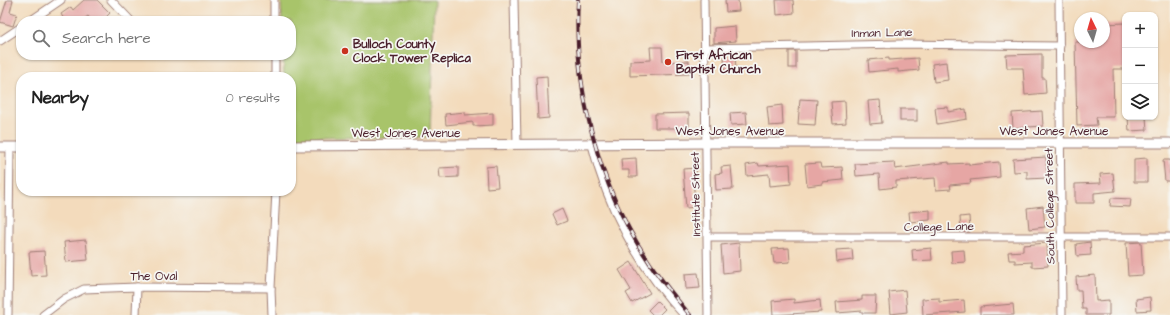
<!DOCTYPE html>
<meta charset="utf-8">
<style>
body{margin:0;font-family:"Architects Daughter",sans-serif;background:#f6f6f6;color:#222}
.controls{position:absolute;right:12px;top:12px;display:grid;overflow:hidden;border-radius:8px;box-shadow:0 1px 3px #0004}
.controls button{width:36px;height:36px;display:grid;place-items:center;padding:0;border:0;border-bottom:1px solid #e0e0e0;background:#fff;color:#222;font:20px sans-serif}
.compass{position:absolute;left:1074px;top:12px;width:36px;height:36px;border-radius:50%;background:#fff;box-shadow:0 1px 3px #0004;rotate:355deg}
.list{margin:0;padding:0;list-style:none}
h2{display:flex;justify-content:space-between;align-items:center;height:52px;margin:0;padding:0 16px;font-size:17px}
h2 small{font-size:13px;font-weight:400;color:#767676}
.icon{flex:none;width:22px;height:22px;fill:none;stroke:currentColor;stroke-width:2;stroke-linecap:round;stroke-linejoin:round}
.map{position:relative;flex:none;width:1170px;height:315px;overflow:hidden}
.search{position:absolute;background:#fff;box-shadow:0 1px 3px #0004;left:16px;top:16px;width:280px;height:44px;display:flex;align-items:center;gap:10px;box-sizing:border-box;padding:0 14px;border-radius:16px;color:#767676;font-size:15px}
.panel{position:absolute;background:#fff;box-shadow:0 1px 3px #0004;left:16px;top:72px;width:280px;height:124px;border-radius:16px}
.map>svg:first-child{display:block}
.green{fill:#a8c46b;stroke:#79724b}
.building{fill:#e6a6a4}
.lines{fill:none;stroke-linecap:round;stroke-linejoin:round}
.minor-casing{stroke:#9e7d74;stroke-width:9}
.tertiary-casing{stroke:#9e7d74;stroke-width:11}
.minor{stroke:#fff;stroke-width:7}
.tertiary{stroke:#fff;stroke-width:9}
.rail-casing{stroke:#4a1f2b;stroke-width:4}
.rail{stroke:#f6f6f2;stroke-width:2.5;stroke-dasharray:8;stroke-linecap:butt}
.poi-dot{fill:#c8321e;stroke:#f6f6f2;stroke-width:1.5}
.labels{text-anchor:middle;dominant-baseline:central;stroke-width:3.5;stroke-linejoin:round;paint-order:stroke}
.street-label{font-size:12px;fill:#4a1f2b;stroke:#f6f6f2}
.poi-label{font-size:12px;font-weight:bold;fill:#4a1f2b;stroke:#f6f6f2;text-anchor:start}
</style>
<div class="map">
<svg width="1170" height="315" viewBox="0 0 1170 315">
<rect width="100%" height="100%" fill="#f6f6f2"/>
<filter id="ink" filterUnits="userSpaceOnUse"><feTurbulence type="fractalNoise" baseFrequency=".025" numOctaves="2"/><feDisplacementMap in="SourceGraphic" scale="8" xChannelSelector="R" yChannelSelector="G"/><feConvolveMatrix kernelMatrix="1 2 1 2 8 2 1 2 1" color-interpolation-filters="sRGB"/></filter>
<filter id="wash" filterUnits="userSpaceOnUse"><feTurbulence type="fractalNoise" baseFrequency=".012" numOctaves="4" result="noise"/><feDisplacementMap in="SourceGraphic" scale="16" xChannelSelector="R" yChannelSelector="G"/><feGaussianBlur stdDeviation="0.9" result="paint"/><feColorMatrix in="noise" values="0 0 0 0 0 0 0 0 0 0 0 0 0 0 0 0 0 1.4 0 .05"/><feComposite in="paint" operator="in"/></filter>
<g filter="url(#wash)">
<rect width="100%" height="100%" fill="#f3dbbc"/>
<path class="green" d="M281,0H434L430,137L291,138V77H284L283,55H291V21H282Z"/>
<g id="blocks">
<g class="building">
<path d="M7,0H13L10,12L17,14L13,26L0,22Z"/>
<path d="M84,0H97L110,13L102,21H92L88,16L81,21H65L61,14L71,7L73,10Z"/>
<path d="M725,0H738L739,11L726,12Z"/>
<path d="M776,0H793L794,13L777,15Z"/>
<path d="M1125,23V69H1113L1114,117H1096L1097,125L1077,126L1075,42H1104V24Z"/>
<path d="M735,26L736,41L714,43V28Z"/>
<path d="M650,47H662L663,62L689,61V74L630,76V61L651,60Z"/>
<rect x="789" y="51" width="7" height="17"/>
<path d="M1042,54V78H1045L1046,93L1025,95L1023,68H1007L1006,55Z"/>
<path d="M735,55L736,70L725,72L724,56Z"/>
<path d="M889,58V60L918,58L919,70L898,72V69L869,72L868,60Z"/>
<path d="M946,62L948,80L934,82L932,64Z"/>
<path d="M547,76L549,118L538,119L536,77Z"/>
<path d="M800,99L817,100L815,125L798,124Z"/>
<path d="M880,100L882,123L870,124L868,101Z"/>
<path d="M845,101L846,123L833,124L831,102Z"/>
<path d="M782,105L783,125L769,126L767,107Z"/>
<path d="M948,107V112L966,109L967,119L937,124L935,108Z"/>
<rect x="900" y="109" width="17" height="12"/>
<path d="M1042,111L1043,126L1013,128L1012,113Z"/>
<path d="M465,112V115L493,113V125L473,126V122L446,125L445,114Z"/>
<path d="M746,112L747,124L731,125L730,113Z"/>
<path d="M689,113V128H655V114Z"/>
<path d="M1128,117H1146L1147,130L1129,131Z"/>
<path d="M1046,157L1047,178L1027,179V171L1014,172L1013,159Z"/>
<path d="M636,158L637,177H629V170H622L621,159Z"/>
<path d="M1147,158V182H1134V159Z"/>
<path d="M1163,160H1170V181H1165Z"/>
<path d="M894,162L895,169L949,162V164L969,163V165L999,162L1000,177L970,180L971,183L950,185L951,189L936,190L935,178L896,181V187L880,189L879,174L856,176L855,164Z"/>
<path d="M758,163L759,166L790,164L791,184L770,186L769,174L747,176L746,165Z"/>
<path d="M820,163L821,168L842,167L843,180L822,182V184L807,186L805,164Z"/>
<path d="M496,166L498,187L487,188L486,167Z"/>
<path d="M731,166L733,189L716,190L715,174L722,173L721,167Z"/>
<path d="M458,167V177L440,178L439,168Z"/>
<path d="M696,168L697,182H693L696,207L686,208L683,169Z"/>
<path d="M1113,173L1115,191L1094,193V203H1075V184L1101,183L1100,174Z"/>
<path d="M1111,198L1131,199L1130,207L1110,206Z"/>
<path d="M1043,206L1045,227L1029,229L1027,208Z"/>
<path d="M562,209L567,221L557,225L552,214Z"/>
<path d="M930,210V220L910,222L909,212Z"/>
<path d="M969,216L970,232H961L960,217Z"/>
<path d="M86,240L88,260L66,262L64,242Z"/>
<path d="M1090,242L1091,255L1077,256L1076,244Z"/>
<path d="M1141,242L1143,275L1128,276L1126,243Z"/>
<path d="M739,243L740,271L723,273L721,245Z"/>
<path d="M1047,243L1048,266L1032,267V262L1015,263V260H1009L1008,252L1023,251V245Z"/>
<path d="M789,248L790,262L774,263L772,249Z"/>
<path d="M931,248L932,260L913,261L912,250Z"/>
<path d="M852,249L853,260L837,262L836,250Z"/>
<path d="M964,250L965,262L952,263L951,251Z"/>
<path d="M44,251L46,275L31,276L29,252Z"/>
<path d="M631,262L650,293L632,303L626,293L631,290L619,270Z"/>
<path d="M698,273L700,288L686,289L685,274Z"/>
<path d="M1095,275L1096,301L1109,300V315H1086V309H1082L1081,290H1077L1076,277Z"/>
<path d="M905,290L907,312L891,314L889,292Z"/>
<path d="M862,296H876L875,313H862V311L837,313L836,302L862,300Z"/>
<path d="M1150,297L1151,310L1137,311L1136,299Z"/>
<path d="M939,298V302L964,300L965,312L923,315L922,299Z"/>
<path d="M794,299V303L820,300L821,312L773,315L772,301Z"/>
<path d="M657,301L665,309L659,315H653L648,310Z"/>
<path d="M1013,304L1014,315H980V307Z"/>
</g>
</g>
</g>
<g filter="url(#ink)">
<use href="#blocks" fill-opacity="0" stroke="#9e7d74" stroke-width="1"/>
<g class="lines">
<g class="minor-casing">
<g id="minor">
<path d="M111,0L131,21"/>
<path d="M274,0V21"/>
<path d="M514,0L517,144"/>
<path d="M704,0L708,315"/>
<path d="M1059,0L1062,315"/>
<path d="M30,21L61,0"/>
<path d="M0,41L21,27"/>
<path d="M705,48L900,44L1060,46"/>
<path d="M275,55V77"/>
<path d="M592,145C607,207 639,268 684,315"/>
<path d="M708,237H1170"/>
<path d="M8,315L10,147"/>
<path d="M43,315L64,299L84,289L137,287L271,288"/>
<path d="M136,315L137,287"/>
<path d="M272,315L271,288L276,191"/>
</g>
</g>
<g class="tertiary-casing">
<g id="tertiary">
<path d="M291,146L706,143H1170"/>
<path d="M0,147H21"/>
</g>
</g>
<use href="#minor" class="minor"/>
<use href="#tertiary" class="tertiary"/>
<g class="rail-casing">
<path id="rail" d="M578,0C573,86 598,185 646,257C659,278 674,296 690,315"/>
</g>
<use href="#rail" class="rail"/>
</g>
</g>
<g class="poi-dot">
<circle cx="345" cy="51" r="4"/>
<circle cx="668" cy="62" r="4"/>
</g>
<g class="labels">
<g class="street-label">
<text transform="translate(882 33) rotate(-1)">Inman Lane</text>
<text x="730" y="131">West Jones Avenue</text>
<text x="1054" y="131">West Jones Avenue</text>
<text x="406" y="133">West Jones Avenue</text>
<text transform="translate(696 194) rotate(-91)">Institute Street</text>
<text transform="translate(1050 206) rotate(-91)">South College Street</text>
<text transform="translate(939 227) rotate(-1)">College Lane</text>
<text x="154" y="276">The Oval</text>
</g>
<g class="poi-label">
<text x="353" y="44">Bulloch County<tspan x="353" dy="14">Clock Tower Replica</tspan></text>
<text x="676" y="55">First African<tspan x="676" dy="14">Baptist Church</tspan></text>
</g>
</g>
</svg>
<div class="controls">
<button>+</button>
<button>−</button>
<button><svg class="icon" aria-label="layers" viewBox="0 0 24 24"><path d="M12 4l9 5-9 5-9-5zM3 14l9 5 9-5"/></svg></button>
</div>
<svg class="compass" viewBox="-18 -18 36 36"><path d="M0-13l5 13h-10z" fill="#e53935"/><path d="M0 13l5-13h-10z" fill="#767676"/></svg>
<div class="search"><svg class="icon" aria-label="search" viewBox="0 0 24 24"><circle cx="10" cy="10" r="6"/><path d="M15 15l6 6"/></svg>Search here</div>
<section class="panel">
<h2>Nearby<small>0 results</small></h2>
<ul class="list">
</ul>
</section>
</div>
